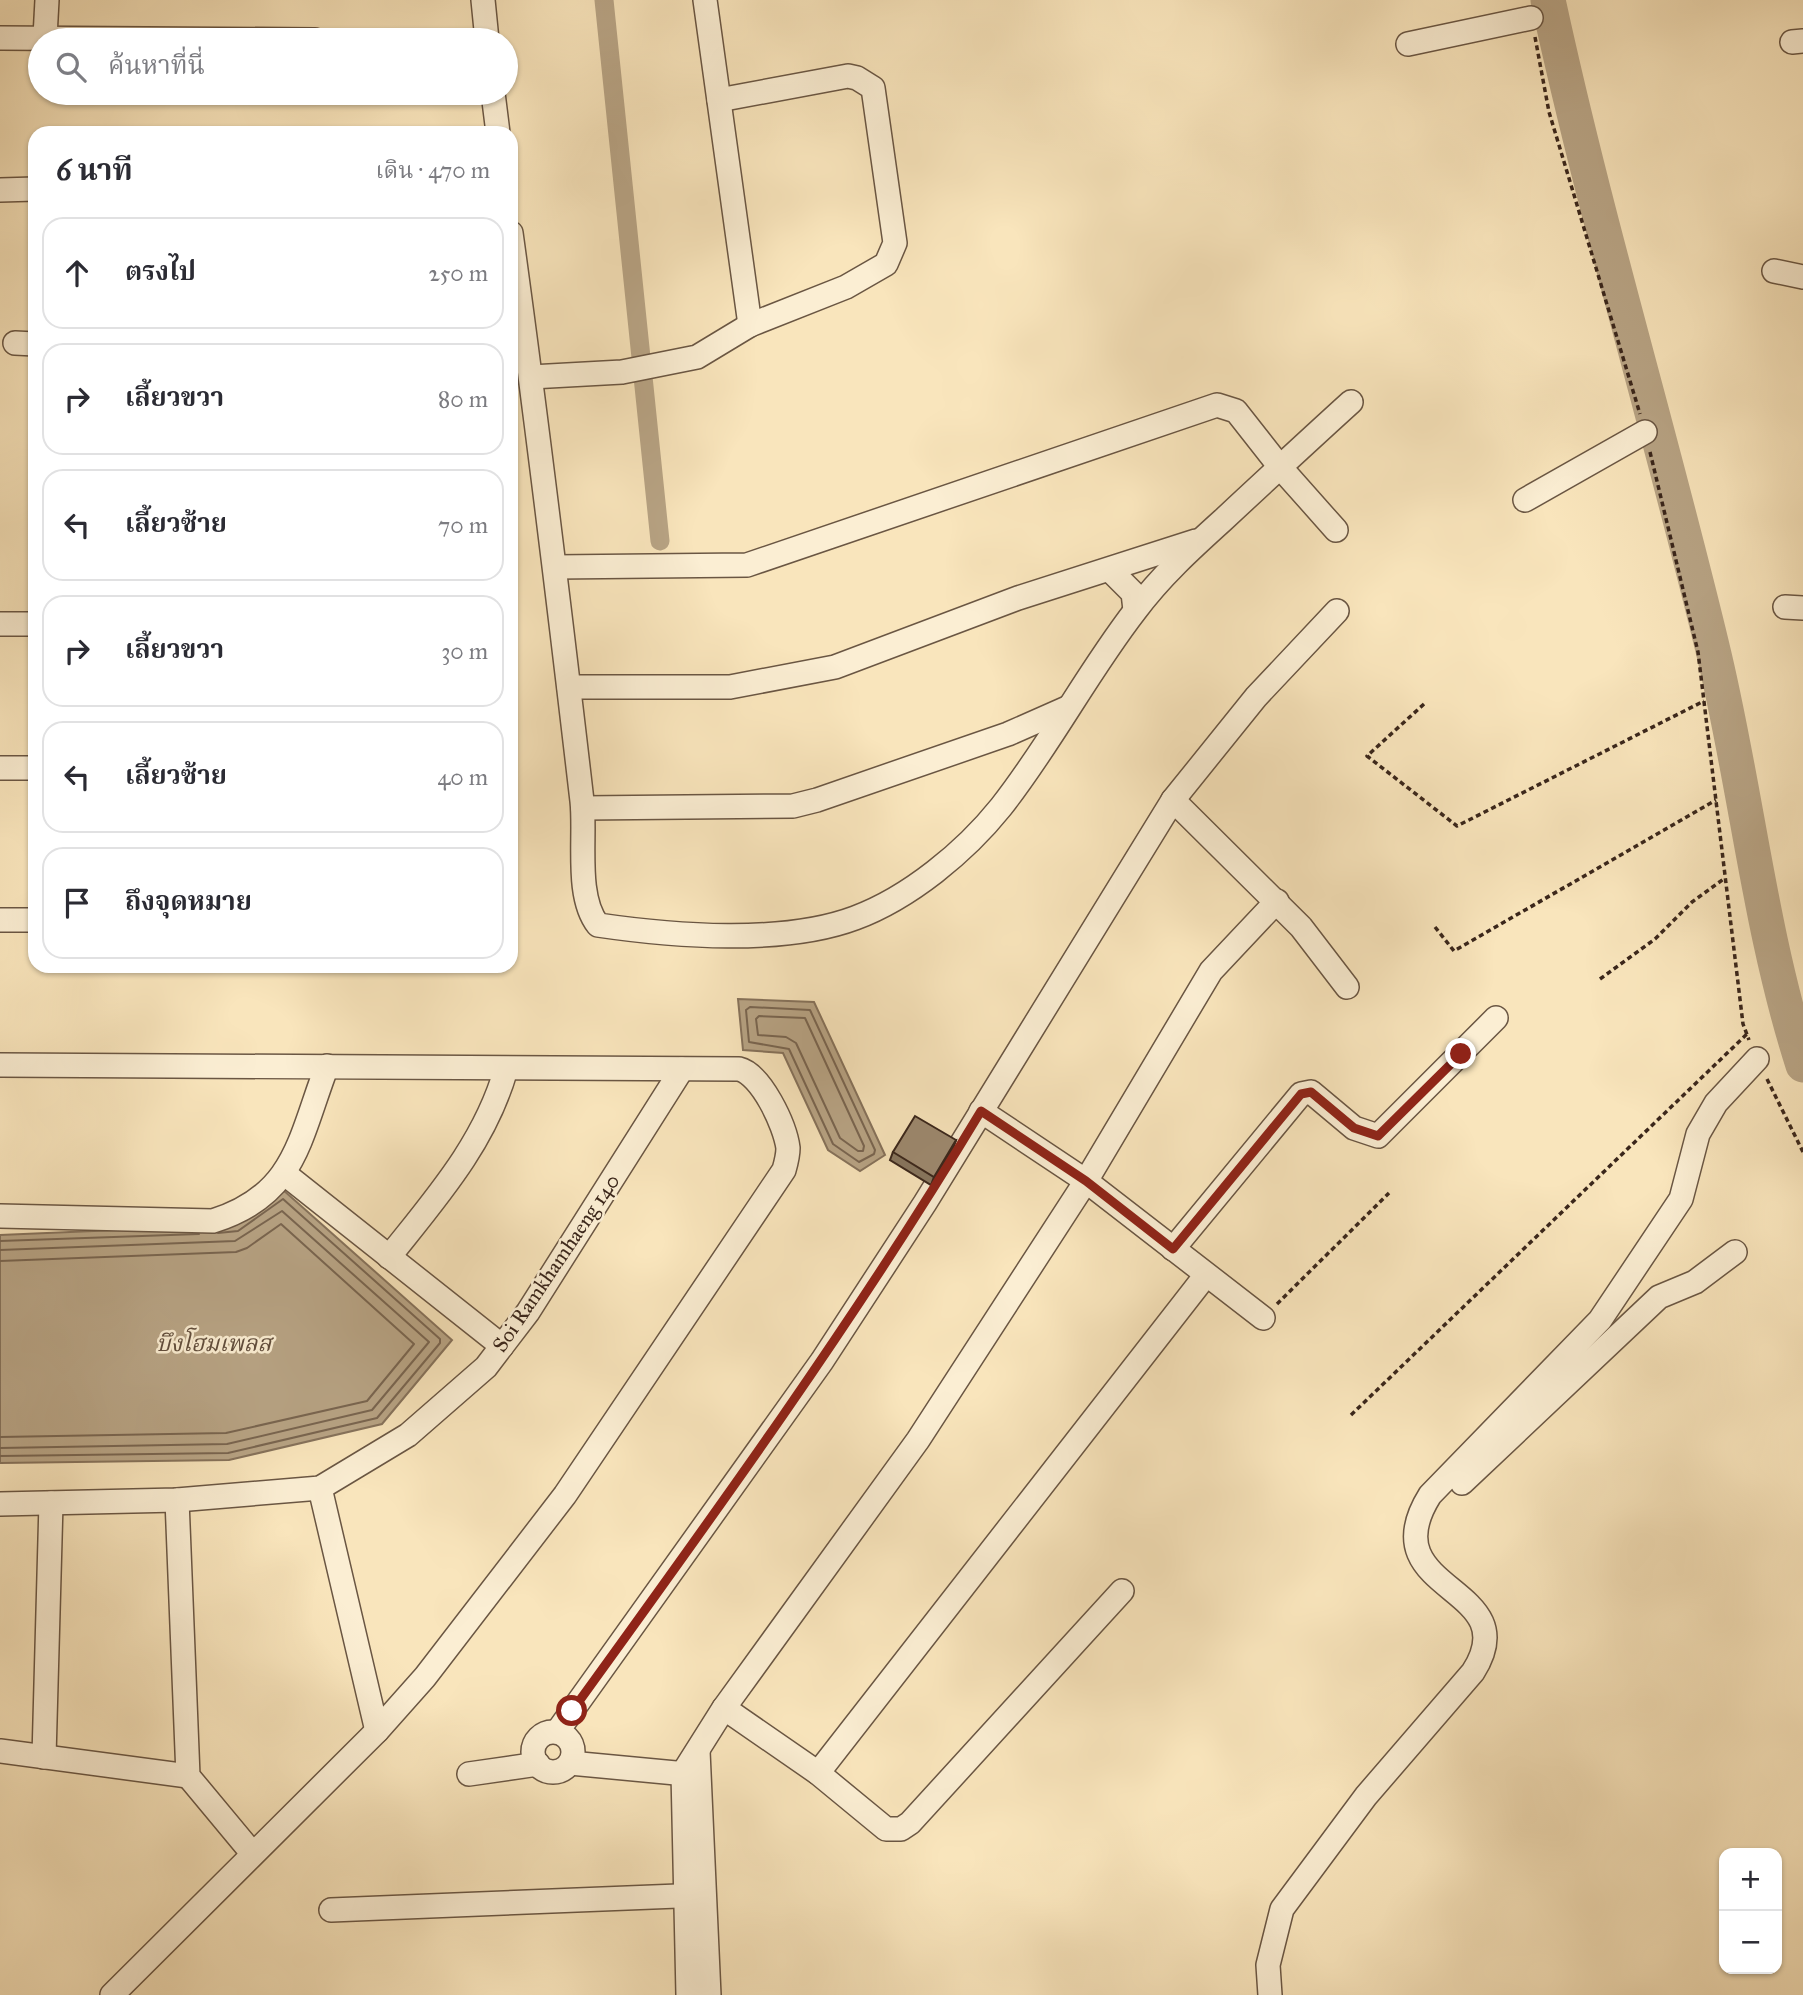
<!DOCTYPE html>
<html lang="th">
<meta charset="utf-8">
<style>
body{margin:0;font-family:"IM FELL Great Primer","Noto Serif Thai",serif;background:#f2f2f3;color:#2b2b33}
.controls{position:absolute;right:21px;bottom:21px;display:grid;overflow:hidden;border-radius:14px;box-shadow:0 2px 5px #0004}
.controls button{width:63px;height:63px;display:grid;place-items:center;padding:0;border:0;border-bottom:2px solid #e1e1e2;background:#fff;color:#2b2b33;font:35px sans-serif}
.stop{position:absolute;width:21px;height:21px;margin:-16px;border:5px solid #8f2418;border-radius:50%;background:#fff}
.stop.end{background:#8f2418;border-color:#fff;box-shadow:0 2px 7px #0008}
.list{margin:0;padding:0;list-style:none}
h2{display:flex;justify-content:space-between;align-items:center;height:91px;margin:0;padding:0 28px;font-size:30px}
h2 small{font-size:23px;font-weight:400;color:#7c7c81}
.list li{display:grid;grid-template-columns:46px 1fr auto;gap:21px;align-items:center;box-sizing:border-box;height:112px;margin:0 14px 14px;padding:0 14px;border:2px solid #e1e1e2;border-radius:21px}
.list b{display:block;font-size:26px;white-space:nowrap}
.list em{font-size:23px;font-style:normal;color:#7c7c81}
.icon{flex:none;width:38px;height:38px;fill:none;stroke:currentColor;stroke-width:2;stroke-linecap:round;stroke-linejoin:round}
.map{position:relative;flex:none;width:1803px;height:1995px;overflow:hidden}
.search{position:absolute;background:#fff;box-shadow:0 2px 5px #0004;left:28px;top:28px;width:490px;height:77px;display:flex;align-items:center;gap:18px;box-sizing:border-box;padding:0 24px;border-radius:38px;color:#7c7c81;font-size:26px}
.panel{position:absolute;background:#fff;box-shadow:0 2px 5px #0004;left:28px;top:126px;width:490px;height:847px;border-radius:21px}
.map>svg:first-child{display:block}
.water{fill:#b8a485;stroke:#86725b;stroke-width:2}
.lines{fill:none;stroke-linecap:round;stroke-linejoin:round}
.shore{stroke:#796550;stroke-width:2}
.canal{stroke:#b8a485;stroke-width:19}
.river{stroke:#b8a485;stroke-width:35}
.street-casing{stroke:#6a5643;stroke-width:26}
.path{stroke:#3a261b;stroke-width:3.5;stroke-dasharray:5 3.5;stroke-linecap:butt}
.street{stroke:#fbeed3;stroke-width:23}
.wall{fill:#87765f;stroke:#3a261b;stroke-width:2}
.shaded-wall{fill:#6e604e;stroke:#3a261b;stroke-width:2}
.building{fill:#9d896f;stroke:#3a261b;stroke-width:2}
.route{stroke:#8f2418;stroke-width:9}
.labels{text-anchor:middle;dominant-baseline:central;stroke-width:5;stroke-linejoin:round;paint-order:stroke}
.street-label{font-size:21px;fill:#3a261b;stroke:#fbeed3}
.water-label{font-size:23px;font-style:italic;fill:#604c3b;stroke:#fbeed3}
</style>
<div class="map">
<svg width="1803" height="1995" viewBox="0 0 1803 1995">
<rect width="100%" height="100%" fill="#f9e5bc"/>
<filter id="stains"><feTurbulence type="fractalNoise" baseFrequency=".00286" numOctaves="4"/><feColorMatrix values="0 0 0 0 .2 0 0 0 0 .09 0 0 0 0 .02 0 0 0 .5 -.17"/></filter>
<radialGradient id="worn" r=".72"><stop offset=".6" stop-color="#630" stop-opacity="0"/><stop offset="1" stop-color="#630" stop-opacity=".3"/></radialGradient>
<g class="water">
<path d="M738,999L814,1002L885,1155L860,1171L828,1150L783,1053L743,1050Z"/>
<path d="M282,1189L452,1340L382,1424L229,1460L0,1463V1235L234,1225Z"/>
</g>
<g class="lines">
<g class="shore">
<path d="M750,1007L810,1010L875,1150L874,1154L859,1162L833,1144L789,1049L749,1042L746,1010Z"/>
<path d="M759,1016L805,1018L864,1146L863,1151H858L840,1138L796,1043L786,1037L758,1035L756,1019Z"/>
<path d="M0,1241L199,1234"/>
<path d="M0,1250L235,1241L282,1211L429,1342L372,1410L227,1444L0,1448"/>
<path d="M0,1261L236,1252L247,1248L281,1224L414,1344L367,1401L226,1433L0,1437"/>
<path d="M0,1456L228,1453L377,1418L440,1343V1339L283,1199L238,1231L218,1233"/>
</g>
<path class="canal" d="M604,0L660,541"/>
<path class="river" d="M1548,0C1595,217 1660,430 1712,646C1746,785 1759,929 1803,1065"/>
<g class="street-casing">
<g id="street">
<path d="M483,0L487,40"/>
<path d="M705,0L750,325"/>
<path d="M45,37L47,0"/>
<path d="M0,38L315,40"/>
<path d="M1792,42L1803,41"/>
<path d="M1408,44L1531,18"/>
<path d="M493,93L498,133"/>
<path d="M0,190L35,189"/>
<path d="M511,233C537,422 560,612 582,801C586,838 575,896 598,925C673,936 783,945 855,918C909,898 965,852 1001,807C1050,745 1087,673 1135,611C1160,577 1192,548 1223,520C1266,480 1308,441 1351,402"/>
<path d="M1774,271L1803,277"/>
<path d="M15,343L35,344"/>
<path d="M531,377L622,372L697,357L750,325L846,287L886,264L895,243L873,88L857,78L848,76L719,100"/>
<path d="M1525,500L1645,432"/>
<path d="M555,567L747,565L1217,405L1236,411L1280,467L1336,530"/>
<path d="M1110,570L1133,593L1135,610"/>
<path d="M1785,607L1803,608"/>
<path d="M0,624H35"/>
<path d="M569,687H730L835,667L1018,598L1196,541"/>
<path d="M0,768H35"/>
<path d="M1173,800L1301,927L1347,987"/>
<path d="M583,808L793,806L817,800L1008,734L1067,708"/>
<path d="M0,920H35"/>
<path d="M0,1065L739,1069C761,1074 785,1125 788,1148C788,1155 786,1163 784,1170L565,1495L425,1677L377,1731L112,1995"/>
<path d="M981,1111L1086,1181L1263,1318"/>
<path d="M285,1174L502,1346"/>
<path d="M0,1216L213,1221C296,1195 299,1139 327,1066"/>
<path d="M1173,1249L1301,1094L1311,1092L1354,1128L1378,1136L1496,1018"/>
<path d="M389,1257C436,1198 485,1143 506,1069"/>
<path d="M1462,1483L1659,1297L1695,1282L1735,1252"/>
<path d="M320,1488L377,1731"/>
<path d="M177,1500L188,1776L252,1853"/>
<path d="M0,1504L177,1500L320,1488L408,1435L486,1367L528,1312L682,1069"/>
<path d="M724,1708L818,1773L886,1829H901L910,1823L1122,1591"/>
<path d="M557,1732L822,1361L925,1203L1173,800L1256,697L1337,611"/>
<circle cx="553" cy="1752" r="20"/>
<path d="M0,1751L188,1776"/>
<path d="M698,1751L709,1995"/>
<path d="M44,1757L51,1503"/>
<path d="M570,1763L697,1775"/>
<path d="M818,1773L1206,1275"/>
<path d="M469,1774L538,1764"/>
<path d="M331,1910L703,1895"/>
<path d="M688,1995L683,1773L724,1708L918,1440L1086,1181L1211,971L1277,901"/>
<path d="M1270,1995L1268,1965L1282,1909L1366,1796L1473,1672C1529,1584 1368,1594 1430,1495L1600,1320L1681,1199L1698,1134L1716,1103L1757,1059"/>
</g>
</g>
<g class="path">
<path d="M1535,37L1549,112L1640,414"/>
<path d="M1650,452L1698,652L1743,1024L1749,1040"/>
<path d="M1424,704L1367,756L1457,826L1704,701"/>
<path d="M1435,927L1454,951L1716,800"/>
<path d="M1600,979L1655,939L1692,902L1725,878"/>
<path d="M1767,1079L1803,1152"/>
<path d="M1277,1304L1389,1193"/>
<path d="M1351,1415L1747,1034"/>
</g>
<use href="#street" class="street"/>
</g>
<path class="wall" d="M956,1140L953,1148L931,1185L890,1160L893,1152Z"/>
<path class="shaded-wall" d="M956,1140L953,1148L931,1185L934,1177Z"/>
<path class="building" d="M915,1116L956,1140L934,1177L893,1152Z"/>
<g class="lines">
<path class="route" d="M572,1711C714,1515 856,1319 981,1111L1086,1181L1173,1249L1301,1094L1311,1092L1354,1128L1378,1136L1461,1054"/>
</g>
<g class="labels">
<g class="street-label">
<text transform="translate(556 1263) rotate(-56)">Soi Ramkhamhaeng 140</text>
</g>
<g class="water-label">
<text x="214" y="1343">บึงโฮมเพลส</text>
</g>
</g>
<rect width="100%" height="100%" filter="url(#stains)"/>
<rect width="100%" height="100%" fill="url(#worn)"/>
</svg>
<div class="controls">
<button>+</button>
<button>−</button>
</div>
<div class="stop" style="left:572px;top:1711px"></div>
<div class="stop end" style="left:1461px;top:1054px"></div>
<div class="search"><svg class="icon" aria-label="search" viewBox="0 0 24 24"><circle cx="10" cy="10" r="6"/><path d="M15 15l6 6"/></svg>ค้นหาที่นี่</div>
<section class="panel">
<h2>6 นาที<small>เดิน · 470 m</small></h2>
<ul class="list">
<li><svg class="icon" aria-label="ahead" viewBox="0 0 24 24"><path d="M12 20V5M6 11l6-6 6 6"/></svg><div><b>ตรงไป</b></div><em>250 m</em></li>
<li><svg class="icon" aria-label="right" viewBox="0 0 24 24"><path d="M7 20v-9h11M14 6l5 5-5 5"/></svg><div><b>เลี้ยวขวา</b></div><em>80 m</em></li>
<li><svg class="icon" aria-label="left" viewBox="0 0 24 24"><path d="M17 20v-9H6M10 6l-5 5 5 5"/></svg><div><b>เลี้ยวซ้าย</b></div><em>70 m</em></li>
<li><svg class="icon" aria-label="right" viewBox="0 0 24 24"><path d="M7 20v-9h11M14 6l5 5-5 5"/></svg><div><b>เลี้ยวขวา</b></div><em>30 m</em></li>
<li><svg class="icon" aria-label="left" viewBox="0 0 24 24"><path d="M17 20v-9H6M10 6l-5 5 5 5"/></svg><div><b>เลี้ยวซ้าย</b></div><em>40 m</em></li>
<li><svg class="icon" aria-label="arrive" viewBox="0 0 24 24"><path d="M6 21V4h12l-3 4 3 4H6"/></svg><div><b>ถึงจุดหมาย</b></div></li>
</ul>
</section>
</div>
